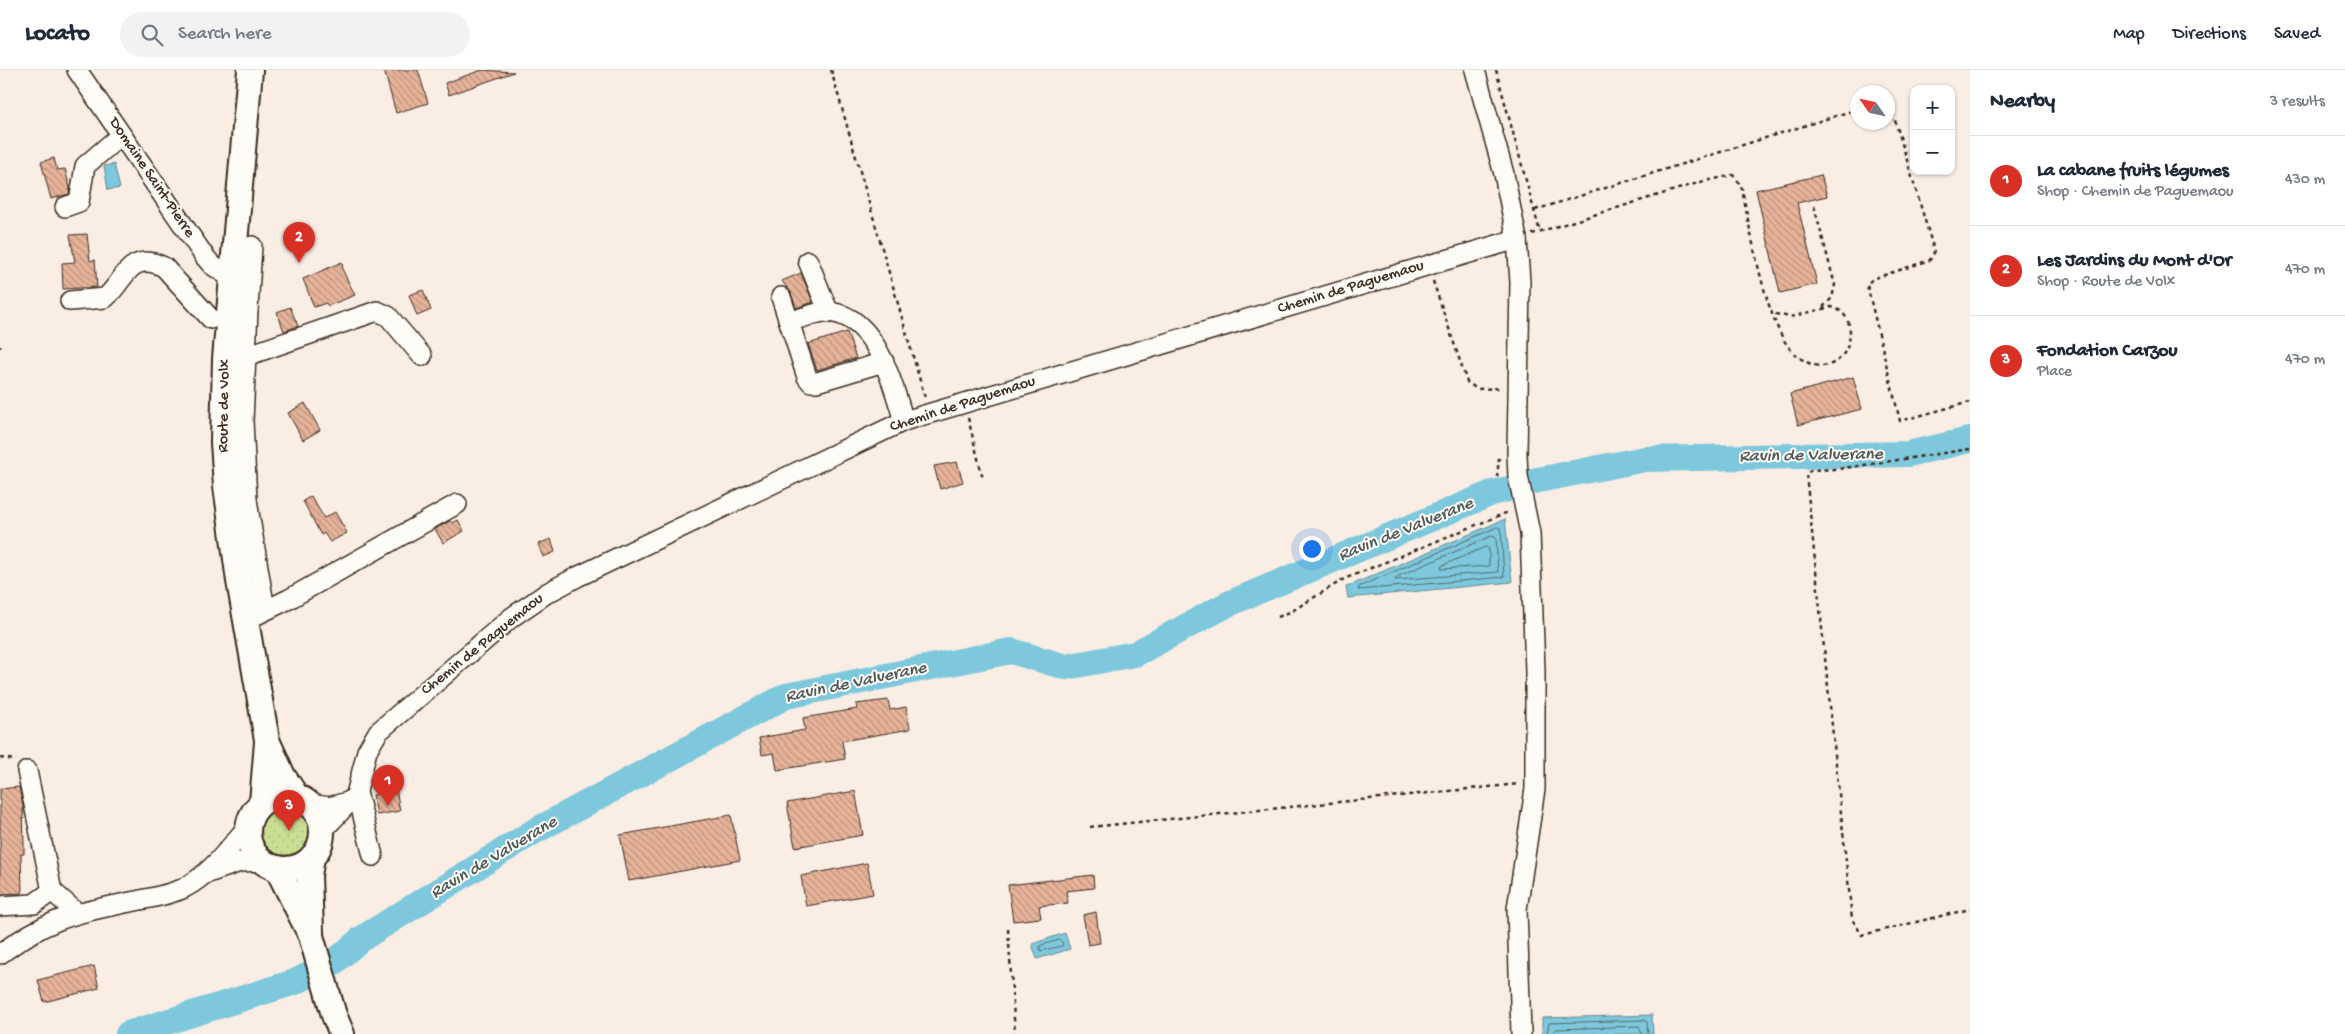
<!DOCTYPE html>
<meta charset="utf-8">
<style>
body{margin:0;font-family:"Gochi Hand",sans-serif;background:#f2f2f3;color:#1f2937}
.controls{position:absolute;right:15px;top:15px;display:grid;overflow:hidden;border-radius:10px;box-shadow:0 1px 4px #0004}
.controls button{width:45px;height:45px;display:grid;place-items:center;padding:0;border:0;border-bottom:1px solid #e0e1e3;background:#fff;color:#1f2937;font:25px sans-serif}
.compass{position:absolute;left:1850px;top:15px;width:45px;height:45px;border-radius:50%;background:#fff;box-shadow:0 1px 4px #0004;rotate:304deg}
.you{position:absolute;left:1311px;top:478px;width:18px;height:18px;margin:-12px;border:4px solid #fff;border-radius:50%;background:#1a73e8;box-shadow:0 0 0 8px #1a73e833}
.badge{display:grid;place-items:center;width:32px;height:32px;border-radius:50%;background:#d93025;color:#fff;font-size:16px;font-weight:700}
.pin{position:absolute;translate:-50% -41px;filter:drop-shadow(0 1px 2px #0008)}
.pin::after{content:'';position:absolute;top:26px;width:18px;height:15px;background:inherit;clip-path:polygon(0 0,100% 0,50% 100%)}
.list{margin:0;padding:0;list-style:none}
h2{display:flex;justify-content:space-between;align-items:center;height:65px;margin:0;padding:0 20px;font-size:21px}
h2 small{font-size:16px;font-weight:400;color:#747a83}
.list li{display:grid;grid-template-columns:32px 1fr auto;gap:15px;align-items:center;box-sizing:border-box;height:90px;padding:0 20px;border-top:1px solid #e0e1e3}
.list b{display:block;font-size:19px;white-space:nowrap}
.list p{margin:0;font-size:16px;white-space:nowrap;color:#747a83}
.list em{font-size:16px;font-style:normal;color:#747a83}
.icon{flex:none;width:28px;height:28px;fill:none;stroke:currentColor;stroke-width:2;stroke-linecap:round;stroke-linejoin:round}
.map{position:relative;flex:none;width:1970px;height:964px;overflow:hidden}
header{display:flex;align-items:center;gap:30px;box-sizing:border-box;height:70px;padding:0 25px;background:#fff;border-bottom:1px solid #e0e1e3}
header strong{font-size:24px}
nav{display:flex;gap:28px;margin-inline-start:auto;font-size:18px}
.search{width:350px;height:45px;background:#f2f2f3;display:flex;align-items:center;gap:12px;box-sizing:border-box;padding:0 18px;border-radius:28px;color:#747a83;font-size:19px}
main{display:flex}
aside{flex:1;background:#fff}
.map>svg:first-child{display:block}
.grass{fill:url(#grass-dots);stroke:#838459}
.water{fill:#7dc8dd;stroke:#638991}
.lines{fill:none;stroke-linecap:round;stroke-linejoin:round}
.shore{stroke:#55696a;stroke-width:1}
.river{stroke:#7dc8dd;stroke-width:26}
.building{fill:url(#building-back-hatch);stroke:#3b2a1e}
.minor-casing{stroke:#3b2a1e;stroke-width:22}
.major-casing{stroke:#3b2a1e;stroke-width:28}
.path{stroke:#3b2a1e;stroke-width:2.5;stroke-dasharray:4 4;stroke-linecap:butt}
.minor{stroke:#fdfcf7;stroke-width:19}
.major{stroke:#fdfcf7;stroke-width:24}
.labels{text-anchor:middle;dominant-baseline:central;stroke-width:4;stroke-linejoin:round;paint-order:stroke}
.street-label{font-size:16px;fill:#3b2a1e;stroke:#fdfcf7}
.water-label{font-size:18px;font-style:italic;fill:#4f5957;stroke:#fdfcf7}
</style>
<header>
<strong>Locato</strong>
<div class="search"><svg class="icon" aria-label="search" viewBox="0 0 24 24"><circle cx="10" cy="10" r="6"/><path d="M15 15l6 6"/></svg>Search here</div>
<nav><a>Map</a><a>Directions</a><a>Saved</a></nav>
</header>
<main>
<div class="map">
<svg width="1970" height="964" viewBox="0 0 1970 964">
<defs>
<pattern id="grass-dots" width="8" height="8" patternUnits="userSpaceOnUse" patternTransform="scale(1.25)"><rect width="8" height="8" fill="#cbdf94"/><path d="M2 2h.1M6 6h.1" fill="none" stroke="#afc07f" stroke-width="1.8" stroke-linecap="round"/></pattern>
<pattern id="building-back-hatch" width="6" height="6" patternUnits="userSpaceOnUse" patternTransform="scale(1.25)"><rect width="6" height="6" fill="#e7b39a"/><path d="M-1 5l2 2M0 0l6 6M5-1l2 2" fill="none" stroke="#bc927d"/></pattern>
</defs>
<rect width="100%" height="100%" fill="#f9ede4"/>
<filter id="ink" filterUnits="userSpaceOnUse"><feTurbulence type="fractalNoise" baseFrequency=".02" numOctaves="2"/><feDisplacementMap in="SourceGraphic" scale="10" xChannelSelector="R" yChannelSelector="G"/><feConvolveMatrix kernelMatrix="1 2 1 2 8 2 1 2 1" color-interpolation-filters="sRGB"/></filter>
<g filter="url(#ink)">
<circle class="grass" cx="285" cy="761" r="24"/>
<g class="water">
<path d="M114,94L120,118L108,120L104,96Z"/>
<path d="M1505,449L1512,512L1348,528L1346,517Z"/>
<path d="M1065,863L1070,879L1037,889L1032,874Z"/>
<path d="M1652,945L1653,964H1542V948Z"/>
</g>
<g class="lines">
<g class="shore">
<path d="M1498,457L1501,459L1504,507L1358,520L1359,517Z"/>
<path d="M1492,466L1496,468L1498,502L1395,510L1397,507Z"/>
<path d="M1486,477L1489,479V496L1441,499L1442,496Z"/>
<path d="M1060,870L1063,873L1062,876L1040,881V876Z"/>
<path d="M1547,964L1549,953L1645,950L1647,952L1648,964"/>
<path d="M1553,964L1556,959L1639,956L1642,964"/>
</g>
<g class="river">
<path d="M1533,411L1645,389L1908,384L1970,370"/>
<path d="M128,964L295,912L333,893L361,869L535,761L786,626L1011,581L1066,597L1135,584L1228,534L1492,423L1508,419"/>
</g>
</g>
<g class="building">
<path d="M384,0H418L428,33L396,43Z"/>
<path d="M482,0L514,2L449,25L445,13Z"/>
<path d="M54,88L57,100L65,99L70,118L69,124L51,129L41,92Z"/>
<path d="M1821,105L1827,126L1797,133L1817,214L1780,223L1756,120Z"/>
<path d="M87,164L90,191L95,190L97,217L63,219L62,193L75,192L70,165Z"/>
<path d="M342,192L343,201L355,225L328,236L326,233L314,237L303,209Z"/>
<path d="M801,203L813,232L796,238L791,223L782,211Z"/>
<path d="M423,220L431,240L417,246L409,225Z"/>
<path d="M290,237L298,256L284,261L277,242Z"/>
<path d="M847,262L856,288L817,300L808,274Z"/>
<path d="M1853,307L1862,339L1798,355L1790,324Z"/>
<path d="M305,333L320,360L303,370L288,343Z"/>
<path d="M957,392L963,412L940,419L934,396Z"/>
<path d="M311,426L324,448L335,442L347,463L330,472L324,463L321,465L303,431Z"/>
<path d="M458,450L464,461L443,473L435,459L450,451L452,453Z"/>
<path d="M551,469L555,482L543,487L538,474Z"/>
<path d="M888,630L890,640L906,637L910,659L842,671L845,689L777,700L774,683L762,685L759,668L805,660L803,648L857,639L856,634Z"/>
<path d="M19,717L23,736L24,775V784H21L22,823L0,824V719Z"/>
<path d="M396,719L400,741L377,745L373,725Z"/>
<path d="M855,721L863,765L795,777L787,733Z"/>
<path d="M731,745L740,790L629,811L620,765Z"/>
<path d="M867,793L873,824L806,836L801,806Z"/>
<path d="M1093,805L1094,818L1066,821L1068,833L1039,836L1041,848L1013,851L1008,815Z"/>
<path d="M1096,842L1100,873L1088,875L1083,845Z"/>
<path d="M94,896L99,918L44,932L38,910Z"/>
</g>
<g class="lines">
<g class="minor-casing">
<g id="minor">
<path d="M77,0L205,187L212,195L231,208"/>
<path d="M1475,0L1504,104L1517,169L1520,212L1517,384L1518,406L1530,463L1535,601V719L1517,839L1521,964"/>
<path d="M65,137L79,132L85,96L121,65"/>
<path d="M808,191L829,243"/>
<path d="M781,227L807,307L811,312H817L884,292"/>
<path d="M70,231L105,228C124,213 129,179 164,197L211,249"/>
<path d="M229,231L243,234L248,240L243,351L247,430"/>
<path d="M248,240L252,176"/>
<path d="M801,248C808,246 816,243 823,242C875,240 892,313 904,351"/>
<path d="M246,286L377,241L388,246L422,286"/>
<path d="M238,424L247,430L265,540"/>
<path d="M246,550L289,529L457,434"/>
<path d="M27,701L52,821L77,843"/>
<path d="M357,722L373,786"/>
<path d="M310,734L329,737L351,731"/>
<path d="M322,761L356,725L367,681L378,662L512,547L547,523L577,507L904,351L1517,169"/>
<path d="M208,803L240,792L262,791"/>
<path d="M0,836L34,834L52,821"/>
<path d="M0,884C43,852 69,844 121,834C142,829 165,827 184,818C211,804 229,778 249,755"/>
</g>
</g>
<g class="major-casing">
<g id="major">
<path d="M250,0L225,289L223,372L226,416L239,511L267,670L283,706L297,727"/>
<circle cx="285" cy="762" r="37"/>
<path d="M262,733L267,672"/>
<path d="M277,798L311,866L334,945L342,964"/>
<path d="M311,862L309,806L312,787"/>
</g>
</g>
<g class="path">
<path d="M831,0L925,328"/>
<path d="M1496,0L1540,162"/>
<path d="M1888,36L1894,47L1933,177L1934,183L1930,190L1872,209L1867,215L1900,351L1970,332"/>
<path d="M1814,136L1835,215L1832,228L1822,238"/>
<path d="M1535,140L1858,39"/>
<path d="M1532,164L1701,112L1733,105L1741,115C1750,156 1766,262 1797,286C1846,323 1869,245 1831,237L1790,247L1771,243"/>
<path d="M1433,211L1467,312L1477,319L1502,318"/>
<path d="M0,276V278"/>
<path d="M968,348L983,409"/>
<path d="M1970,379L1838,399L1811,400L1806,404L1852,849L1862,865L1970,839"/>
<path d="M1497,407L1499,388"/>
<path d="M1278,547L1292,541L1344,509L1508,442"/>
<path d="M0,688L16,690"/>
<path d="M1090,757L1519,714"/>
<path d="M1008,859L1015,964"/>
</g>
<use href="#minor" class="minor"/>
<use href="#major" class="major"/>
</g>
</g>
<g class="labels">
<g class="street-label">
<text transform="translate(151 108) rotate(56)">Domaine Saint-Pierre</text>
<text transform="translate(1351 218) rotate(-17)">Chemin de Paguemaou</text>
<text transform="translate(963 335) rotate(-18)">Chemin de Paguemaou</text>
<text transform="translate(225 336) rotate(-89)">Route de Volx</text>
<text transform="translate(483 575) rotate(-39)">Chemin de Paguemaou</text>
</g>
<g class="water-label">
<text transform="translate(1811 386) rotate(-1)">Ravin de Valverane</text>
<text transform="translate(1406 460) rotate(-22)">Ravin de Valverane</text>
<text transform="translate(856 613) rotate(-12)">Ravin de Valverane</text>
<text transform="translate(494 788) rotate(-31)">Ravin de Valverane</text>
</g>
</g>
</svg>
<div class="controls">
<button>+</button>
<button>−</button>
</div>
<svg class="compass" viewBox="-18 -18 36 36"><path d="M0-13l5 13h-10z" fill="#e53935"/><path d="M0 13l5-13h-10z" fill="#747a83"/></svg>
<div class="you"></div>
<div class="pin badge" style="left:388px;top:736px">1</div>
<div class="pin badge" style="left:299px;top:193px">2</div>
<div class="pin badge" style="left:289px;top:761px">3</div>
</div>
<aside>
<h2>Nearby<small>3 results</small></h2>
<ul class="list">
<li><span class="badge">1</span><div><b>La cabane fruits légumes</b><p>Shop · Chemin de Paguemaou</p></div><em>430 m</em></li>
<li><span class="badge">2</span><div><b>Les Jardins du Mont d'Or</b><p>Shop · Route de Volx</p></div><em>470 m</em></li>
<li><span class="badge">3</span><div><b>Fondation Carzou</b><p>Place</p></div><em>470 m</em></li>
</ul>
</aside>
</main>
